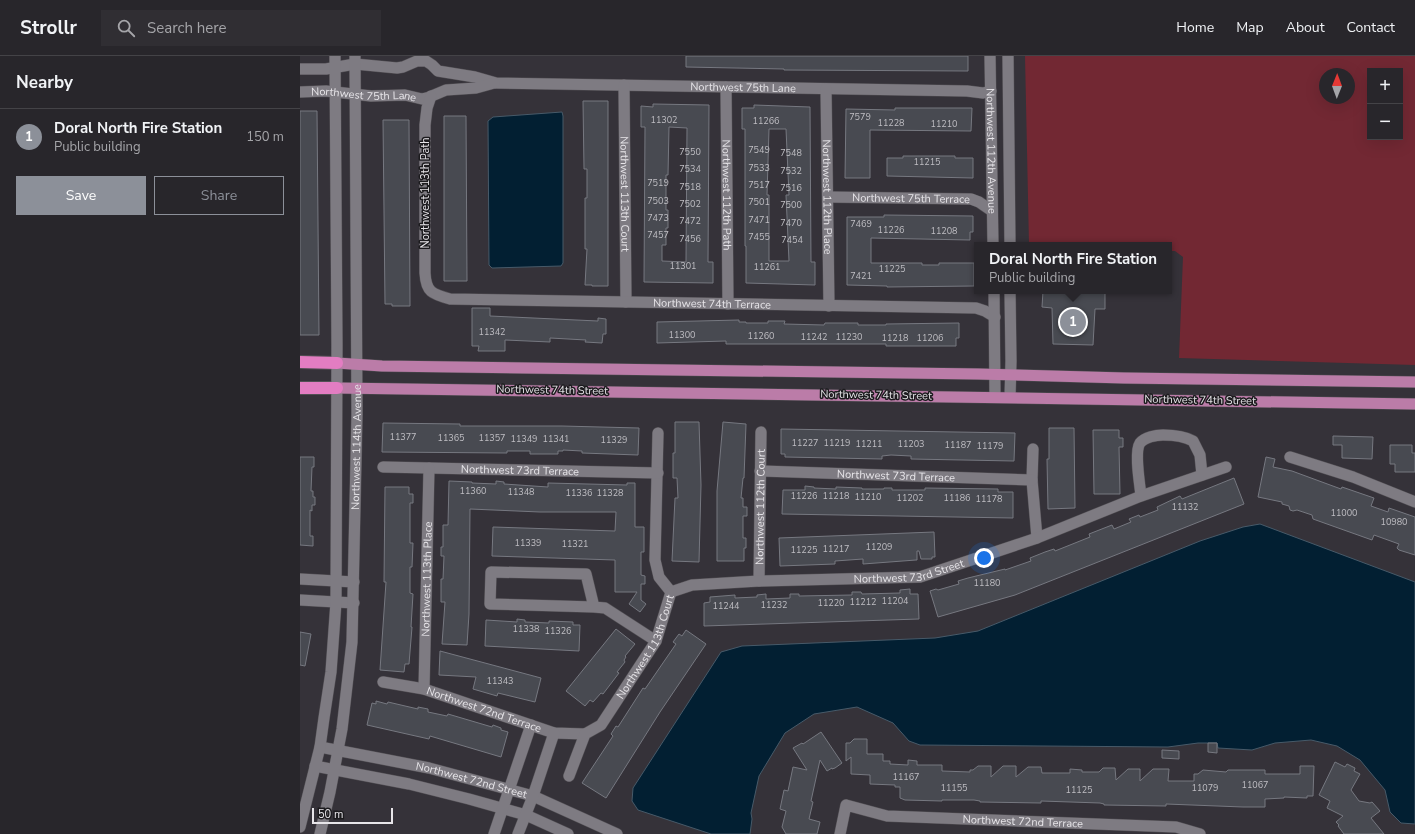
<!DOCTYPE html>
<meta charset="utf-8">
<style>
body{margin:0;font-family:"Nunito Sans",sans-serif;background:#302e33;color:#f1f3f6}
.controls{position:absolute;right:12px;top:12px;display:grid;overflow:hidden;border-radius:0px;box-shadow:0 4px 16px #0002}
.controls button{width:36px;height:36px;display:grid;place-items:center;padding:0;border:0;border-bottom:1px solid #444347;background:#28262b;color:#f1f3f6;font:20px sans-serif}
.compass{position:absolute;left:1019px;top:12px;width:36px;height:36px;border-radius:50%;background:#28262b;box-shadow:0 4px 16px #0002;rotate:1deg}
.scale{position:absolute;left:12px;bottom:10px;width:81px;box-sizing:border-box;padding-left:4px;border:2px solid #e7e5e9;border-top:0;font-size:11px;line-height:14px;white-space:nowrap;color:#e7e5e9;-webkit-text-stroke:3px #1c1b1e;paint-order:stroke}
.you{position:absolute;left:684px;top:502px;width:14px;height:14px;margin:-10px;border:3px solid #fff;border-radius:50%;background:#1a73e8;box-shadow:0 0 0 6px #1a73e833}
.badge{display:grid;place-items:center;width:26px;height:26px;border-radius:50%;background:#8c9099;color:#fff;font-size:13px;font-weight:700}
.pin{position:absolute;translate:-50% -50%;border:2px solid #fff;box-shadow:0 1px 4px #0006}
.popup{position:absolute;left:674px;top:186px;width:198px;height:52px;box-sizing:border-box;display:grid;place-content:center;border-radius:0px;background:#28262b;filter:drop-shadow(0 1px 3px #0005);font-size:13px;white-space:nowrap;color:#a5a5a9}
.popup b{font-size:15px;color:#f1f3f6}
.popup::after{content:'';position:absolute;left:50%;top:100%;margin-left:-8px;border:8px solid transparent;border-top-color:#28262b}
.list{margin:0;padding:0;list-style:none}
h2{display:flex;justify-content:space-between;align-items:center;height:52px;margin:0;padding:0 16px;font-size:17px}
h2 small{font-size:13px;font-weight:400;color:#a5a5a9}
.list li{display:grid;grid-template-columns:26px 1fr auto;gap:12px;align-items:center;box-sizing:border-box;height:56px;padding:0 16px;border-top:1px solid #444347}
.list b{display:block;font-size:15px;white-space:nowrap}
.list p{margin:0;font-size:13px;white-space:nowrap;color:#a5a5a9}
.list em{font-size:13px;font-style:normal;color:#a5a5a9}
.actions{display:flex;gap:8px;padding:12px 16px}
.actions a{flex:1;padding:9px 0;border:1px solid #8c9099;border-radius:0px;text-align:center;font-size:14px;color:#8c9099}
.actions .main{background:#8c9099;color:#fff}
.icon{flex:none;width:22px;height:22px;fill:none;stroke:currentColor;stroke-width:2;stroke-linecap:round;stroke-linejoin:round}
.map{position:relative;flex:none;width:1115px;height:778px;overflow:hidden}
header{display:flex;align-items:center;gap:24px;box-sizing:border-box;height:56px;padding:0 20px;background:#28262b;border-bottom:1px solid #444347}
header strong{font-size:19px}
nav{display:flex;gap:22px;margin-inline-start:auto;font-size:14px}
.search{width:280px;height:36px;background:#302e33;display:flex;align-items:center;gap:10px;box-sizing:border-box;padding:0 14px;border-radius:0px;color:#a5a5a9;font-size:15px}
main{display:flex}
aside{flex:1;background:#28262b}
.map>svg:first-child{display:block}
.green{fill:#722833;fill-rule:evenodd}
.water{fill:#021f32;stroke:#475a69}
.building{fill:#484a51;stroke:#767880;fill-rule:evenodd}
.lines{fill:none;stroke-linecap:round;stroke-linejoin:round}
.minor-casing{stroke:#524f54;stroke-width:12}
.tertiary-casing{stroke:#524f54;stroke-width:12}
.primary-casing{stroke:#524f54;stroke-width:12}
.motorway-casing{stroke:#524f54;stroke-width:14}
.minor{stroke:#7e7b82;stroke-width:11}
.tertiary{stroke:#7e7b82;stroke-width:11}
.primary{stroke:#bb7ca8;stroke-width:11}
.motorway{stroke:#e37dc2;stroke-width:12}
.labels{text-anchor:middle;dominant-baseline:central;stroke-width:3;stroke-linejoin:round;paint-order:stroke}
.number-label{font-size:9px;fill:#bfbec3}
.street-label{font-size:11px;fill:#e7e5e9;stroke:#1c1b1e}
</style>
<header>
<strong>Strollr</strong>
<div class="search"><svg class="icon" aria-label="search" viewBox="0 0 24 24"><circle cx="10" cy="10" r="6"/><path d="M15 15l6 6"/></svg>Search here</div>
<nav><a>Home</a><a>Map</a><a>About</a><a>Contact</a></nav>
</header>
<main>
<aside>
<h2>Nearby<small></small></h2>
<ul class="list">
<li><span class="badge">1</span><div><b>Doral North Fire Station</b><p>Public building</p></div><em>150 m</em></li>
</ul>
<div class="actions"><a class="main">Save</a><a>Share</a></div>
</aside>
<div class="map">
<svg width="1115" height="778" viewBox="0 0 1115 778">
<rect width="100%" height="100%" fill="#353239"/>
<path class="green" d="M725,0H1115V309L879,302L883,201L875,195H869V189H729ZM1070,15H1100V81H1070ZM1025,18H1049V42H1025Z"/>
<g class="water">
<path d="M262,56L263,60V207L261,210L192,212L189,209L188,65L193,61Z"/>
<path d="M960,468L1115,526V768L1101,767L1090,756L1085,734L1060,704L1037,690L1011,684L975,687L952,694L918,692L917,687H898L868,691L620,689L609,685L593,667L557,651L514,658L485,677L459,720L451,757L452,763L450,778H411L338,754L332,745L333,732L421,596L442,590L635,582L678,575L900,485L943,471Z"/>
</g>
<g class="building">
<path d="M386,0H668V15L484,14V13L386,11Z"/>
<path d="M283,45H308V230H292V229H285L287,193H285V142H287V113H284Z"/>
<path d="M353,48L409,49L408,206H413V227L344,226L345,71H341V50L353,51ZM369,71L387,72L386,206L362,205V189H366V172H368V154H366V119H368Z"/>
<path d="M454,49L510,51L511,206H515V229L446,227V190H445V73H442V52H454ZM469,73H486L489,139H486L489,205H469V139H467Z"/>
<path d="M595,52H672L671,75L570,74V122H545L546,53L595,54Z"/>
<path d="M0,55H17L19,279H0Z"/>
<path d="M144,60H166L167,225H144Z"/>
<path d="M83,64H109L110,250H92V248H85Z"/>
<path d="M603,100H655V102H673V122L587,120V102H603Z"/>
<path d="M584,159L673,160V176H670V184L571,182V207H622V209H639V207H674V230L587,231V230L547,229V161H584Z"/>
<path d="M743,235H805V253H795L793,289L753,288L752,252L742,251Z"/>
<path d="M172,252H190V260L298,265V262L306,263V278H303L302,287L285,286L286,284L250,282V286L205,284V295H178L179,290H172Z"/>
<path d="M439,264V266H446V267H468V265H485L484,268L524,269L525,267H558V269H586V268L659,267V282H656V290H586V288H426V285L357,287V266Z"/>
<path d="M375,366H399L401,429L399,506L372,505L375,442H378L377,422H373V397H375Z"/>
<path d="M423,366L446,368L444,422H443L441,442H443V451H447V460H443V482H446V492H444V505H417V435Z"/>
<path d="M83,367L160,368V370H262L339,372L338,399L282,397V395L263,394V395H258V398H230V395H207V397L82,396Z"/>
<path d="M749,372H774L775,452L748,453L747,403H749Z"/>
<path d="M481,373L715,377L714,405L611,403V400L591,399L582,400V403L485,401V398H481Z"/>
<path d="M793,374H819V382H823V391H819L820,438H794Z"/>
<path d="M1033,380L1073,381L1072,403L1042,402V389H1033Z"/>
<path d="M1090,389H1112V397H1115V416H1095V408H1090Z"/>
<path d="M0,401H14V411H12L11,435H13V441H15V449H12V455L10,454V480H13V490L0,489Z"/>
<path d="M966,401L975,403L973,411L992,415L1041,433L1042,431L1074,442L1071,450L1088,456L1089,452L1115,461V499L1099,494L1097,492L1099,488L1074,479L1072,484L1013,463L1012,459L997,454L993,455L990,454L989,450L982,448V446L958,441Z"/>
<path d="M934,422L944,448L715,539L638,561L630,535L636,533L638,534L659,528L658,525L668,522L705,513V514L731,505L730,502L745,496L754,493L755,495L790,481L789,478L812,469L814,473L831,466L829,463L839,459L840,461L858,454L857,451L880,440L882,443Z"/>
<path d="M149,425L172,426V427L196,428V425L204,426V428L248,431V427L327,429V427H335V471H344V496H341V519L345,520V528H341V544L346,548L340,556L329,548L337,536H315V504L192,500L193,471L315,475L316,456H240L170,453L169,558L167,589L142,588L145,546H141V523H143L144,500H141V491H143V469H148Z"/>
<path d="M505,430L514,431V432L536,433V431L562,432V433H584V432H592V434H625V432L698,433V436H713V462L482,458L483,434H505Z"/>
<path d="M85,431H109V438H113V447H110V487H113L112,511H110V537L113,538L111,571H112L109,608H105L104,616L80,614L86,526H84Z"/>
<path d="M634,476L635,501H632V503H621L619,495H617V504H616L563,508V503L535,505V508L480,510L479,482Z"/>
<path d="M610,533V538H618L619,563L404,570V547L410,546V541L435,539V542L457,541V539L466,538V543L490,542V538H499V540L552,539V536H561L562,538L600,537V534Z"/>
<path d="M217,563L225,564V566L249,567V565L273,566V569H280L279,595L185,590L186,564L217,566Z"/>
<path d="M316,573L335,588L325,600L326,601L324,604L325,606L317,616L319,617L303,638L301,637L293,646L290,644L285,650L266,635Z"/>
<path d="M386,574L406,588L360,656L306,742L282,727L313,680L311,678L316,670L318,671L343,632L345,633L376,588L373,586L379,578L382,580Z"/>
<path d="M0,576L11,578L5,610L0,609Z"/>
<path d="M140,595L241,622L235,646L198,637L197,640L173,633L176,621L139,619Z"/>
<path d="M76,645L87,648L88,646L118,653V651L128,653V656L147,660L148,658L192,671L193,669L201,672V674L208,676L201,701L130,680L129,683L67,669L72,647L76,648Z"/>
<path d="M521,676L542,707L535,712L532,713V712L527,715L520,704L511,745L513,746L509,763L520,766L517,778H486L482,771L486,755L480,753L484,734L488,735L493,711L507,714L493,692L502,687L503,688Z"/>
<path d="M554,683H567V698H583V705H590V708L608,709V704L617,705V709H642V715L670,716V714H673L678,710H691V721L703,710H716V721L728,711H741L742,717H770V713L782,714V716H799L803,712H815L816,724L828,713H840V725L853,713H869L868,725H894V718H898L903,714L926,716L928,714H965V718H1000V710H1014L1013,740H1007V742L984,741V742L965,743V751H943L866,748V750L804,749V748L800,747L741,745V747L680,746V745L674,744H642V745L605,744L600,742V731H595V729L570,728V719L551,718V701L546,705V687H550Z"/>
<path d="M908,687H917V697L908,696Z"/>
<path d="M862,694L879,695V703L862,702Z"/>
<path d="M1035,706L1045,711L1047,708L1055,712L1054,715L1060,718L1051,734L1059,745L1070,747L1072,746L1080,755L1071,762L1084,778H1044L1038,770L1039,769L1036,766L1043,760L1027,752L1030,745L1019,739Z"/>
</g>
<g class="lines">
<g class="minor-casing">
<g id="minor">
<path id="s1" d="M0,13H26L55,8L97,12L103,11L117,5H126L132,9L138,15L175,21L196,27L667,35L683,37L691,35"/>
<path id="s2" d="M324,29L326,246"/>
<path id="s3" d="M426,31L428,248"/>
<path id="s4" d="M526,33L529,250"/>
<path id="s5" d="M0,36L26,35L71,40L105,39L122,43L127,42L146,34L176,32L194,27"/>
<path id="s6" d="M131,40L127,52L125,69V217C126,236 132,238 150,243L676,252L685,255L695,261"/>
<path id="s7" d="M528,141L671,143L679,146L692,155"/>
<path d="M358,377L355,504L359,521L371,536"/>
<path d="M733,393L732,424L737,482"/>
<path d="M990,401L1053,421L1115,446"/>
<path id="s8" d="M83,411L358,417"/>
<path id="s9" d="M460,415L732,424"/>
<path d="M841,440C840,429 834,396 840,387C845,381 856,379 863,379C874,379 884,380 893,385L900,399L902,419"/>
<path d="M0,523L54,526"/>
<path id="s10" d="M459,525L461,376"/>
<path id="s11" d="M371,536L392,529L459,525L620,521L737,482L841,440L926,411"/>
<path d="M0,544L54,547"/>
<path d="M294,551L286,518L191,516L190,548L294,551L305,552L356,585"/>
<path id="s12" d="M83,626L124,633L254,677L285,678"/>
<path id="s13" d="M124,633L129,412"/>
<path id="s14" d="M20,691L129,712L233,740L317,778"/>
<path d="M15,710L109,728L169,743L226,759L268,778"/>
<path id="s15" d="M269,720L285,678L301,669L356,585L371,536"/>
<path d="M194,778L231,669"/>
<path d="M218,778L233,740L254,677"/>
<path id="s16" d="M540,778L546,749L587,760L876,771L900,778"/>
</g>
</g>
<g class="tertiary-casing">
<g id="tertiary">
<path id="s17" d="M690,0L693,189"/>
<path d="M708,0L710,189"/>
<path d="M694,235L695,341"/>
<path d="M710,341L711,305L710,235"/>
<path d="M0,771L20,691L24,662L31,616L36,546L37,289L35,0"/>
<path id="s18" d="M20,778L30,736L42,673L52,586L57,358L55,0"/>
</g>
</g>
<g class="primary-casing">
<g id="primary">
<path d="M37,307L82,310L678,318L824,322L1115,326"/>
<path d="M37,332L1115,348"/>
</g>
</g>
<g class="motorway-casing">
<g id="motorway">
<path d="M0,306L37,307"/>
<path d="M0,332H37"/>
</g>
</g>
<use href="#minor" class="minor"/>
<use href="#tertiary" class="tertiary"/>
<use href="#primary" class="primary"/>
<use href="#motorway" class="motorway"/>
</g>
<g class="labels">
<g class="number-label">
<text x="560" y="61">7579</text>
<text x="364" y="64">11302</text>
<text x="466" y="65">11266</text>
<text x="591" y="67">11228</text>
<text x="644" y="68">11210</text>
<text x="459" y="94">7549</text>
<text x="390" y="96">7550</text>
<text x="491" y="97">7548</text>
<text x="627" y="106">11215</text>
<text x="459" y="112">7533</text>
<text x="390" y="113">7534</text>
<text x="491" y="115">7532</text>
<text x="358" y="127">7519</text>
<text x="459" y="129">7517</text>
<text x="390" y="131">7518</text>
<text x="491" y="132">7516</text>
<text x="358" y="145">7503</text>
<text x="459" y="146">7501</text>
<text x="390" y="148">7502</text>
<text x="491" y="149">7500</text>
<text x="358" y="162">7473</text>
<text x="459" y="164">7471</text>
<text x="390" y="165">7472</text>
<text x="491" y="167">7470</text>
<text x="561" y="168">7469</text>
<text x="591" y="174">11226</text>
<text x="644" y="175">11208</text>
<text x="358" y="179">7457</text>
<text x="459" y="181">7455</text>
<text x="390" y="183">7456</text>
<text x="492" y="184">7454</text>
<text x="383" y="210">11301</text>
<text x="467" y="211">11261</text>
<text x="592" y="213">11225</text>
<text x="561" y="220">7421</text>
<text x="192" y="276">11342</text>
<text x="382" y="279">11300</text>
<text x="461" y="280">11260</text>
<text x="514" y="281">11242</text>
<text x="549" y="281">11230</text>
<text x="595" y="282">11218</text>
<text x="630" y="282">11206</text>
<text x="103" y="381">11377</text>
<text x="151" y="382">11365</text>
<text x="192" y="382">11357</text>
<text x="224" y="383">11349</text>
<text x="256" y="383">11341</text>
<text x="314" y="384">11329</text>
<text x="505" y="387">11227</text>
<text x="537" y="387">11219</text>
<text x="569" y="388">11211</text>
<text x="611" y="388">11203</text>
<text x="658" y="389">11187</text>
<text x="690" y="390">11179</text>
<text x="173" y="435">11360</text>
<text x="221" y="436">11348</text>
<text x="279" y="437">11336</text>
<text x="310" y="437">11328</text>
<text x="504" y="440">11226</text>
<text x="536" y="440">11218</text>
<text x="568" y="441">11210</text>
<text x="610" y="442">11202</text>
<text x="657" y="442">11186</text>
<text x="689" y="443">11178</text>
<text x="885" y="451">11132</text>
<text x="1044" y="457">11000</text>
<text x="1094" y="466">10980</text>
<text x="228" y="487">11339</text>
<text x="275" y="488">11321</text>
<text x="579" y="491">11209</text>
<text x="536" y="493">11217</text>
<text x="504" y="494">11225</text>
<text x="687" y="527">11180</text>
<text x="595" y="545">11204</text>
<text x="563" y="546">11212</text>
<text x="531" y="547">11220</text>
<text x="474" y="549">11232</text>
<text x="426" y="550">11244</text>
<text x="226" y="573">11338</text>
<text x="258" y="575">11326</text>
<text x="200" y="625">11343</text>
<text x="606" y="721">11167</text>
<text x="955" y="729">11067</text>
<text x="654" y="732">11155</text>
<text x="905" y="732">11079</text>
<text x="779" y="734">11125</text>
</g>
<g class="street-label">
<text stroke="none"><textPath href="#s1" startOffset="450">Northwest 75th Lane</textPath></text>
<text stroke="none"><textPath href="#s5" startOffset="64">Northwest 75th Lane</textPath></text>
<text stroke="none"><textPath href="#s17" startOffset="95">Northwest 112th Avenue</textPath></text>
<text transform="translate(125 137) rotate(-90)">Northwest 113th Path</text>
<text stroke="none"><textPath href="#s2" startOffset="109">Northwest 113th Court</textPath></text>
<text stroke="none"><textPath href="#s3" startOffset="108">Northwest 112th Path</textPath></text>
<text stroke="none"><textPath href="#s4" startOffset="108">Northwest 112th Place</textPath></text>
<text stroke="none"><textPath href="#s7" startOffset="83">Northwest 75th Terrace</textPath></text>
<text stroke="none"><textPath href="#s6" startOffset="480">Northwest 74th Terrace</textPath></text>
<text transform="translate(252 334) rotate(1)">Northwest 74th Street</text>
<text transform="translate(576 339) rotate(1)">Northwest 74th Street</text>
<text transform="translate(900 344) rotate(1)">Northwest 74th Street</text>
<text stroke="none"><textPath href="#s18" startOffset="390">Northwest 114th Avenue</textPath></text>
<text stroke="none"><textPath href="#s8" startOffset="137">Northwest 73rd Terrace</textPath></text>
<text stroke="none"><textPath href="#s9" startOffset="136">Northwest 73rd Terrace</textPath></text>
<text stroke="none"><textPath href="#s10" startOffset="74">Northwest 112th Court</textPath></text>
<text stroke="none"><textPath href="#s11" startOffset="240">Northwest 73rd Street</textPath></text>
<text stroke="none"><textPath href="#s13" startOffset="110">Northwest 113th Place</textPath></text>
<text stroke="none"><textPath href="#s15" startOffset="154">Northwest 113th Court</textPath></text>
<text stroke="none"><textPath href="#s12" startOffset="105">Northwest 72nd Terrace</textPath></text>
<text stroke="none"><textPath href="#s14" startOffset="155">Northwest 72nd Street</textPath></text>
<text stroke="none"><textPath href="#s16" startOffset="208">Northwest 72nd Terrace</textPath></text>
</g>
</g>
</svg>
<div class="controls">
<button>+</button>
<button>−</button>
</div>
<svg class="compass" viewBox="-18 -18 36 36"><path d="M0-13l5 13h-10z" fill="#e53935"/><path d="M0 13l5-13h-10z" fill="#a5a5a9"/></svg>
<div class="scale">50 m</div>
<div class="you"></div>
<div class="pin badge" style="left:773px;top:266px">1</div>
<div class="popup"><b>Doral North Fire Station</b>Public building</div>
</div>
</main>
